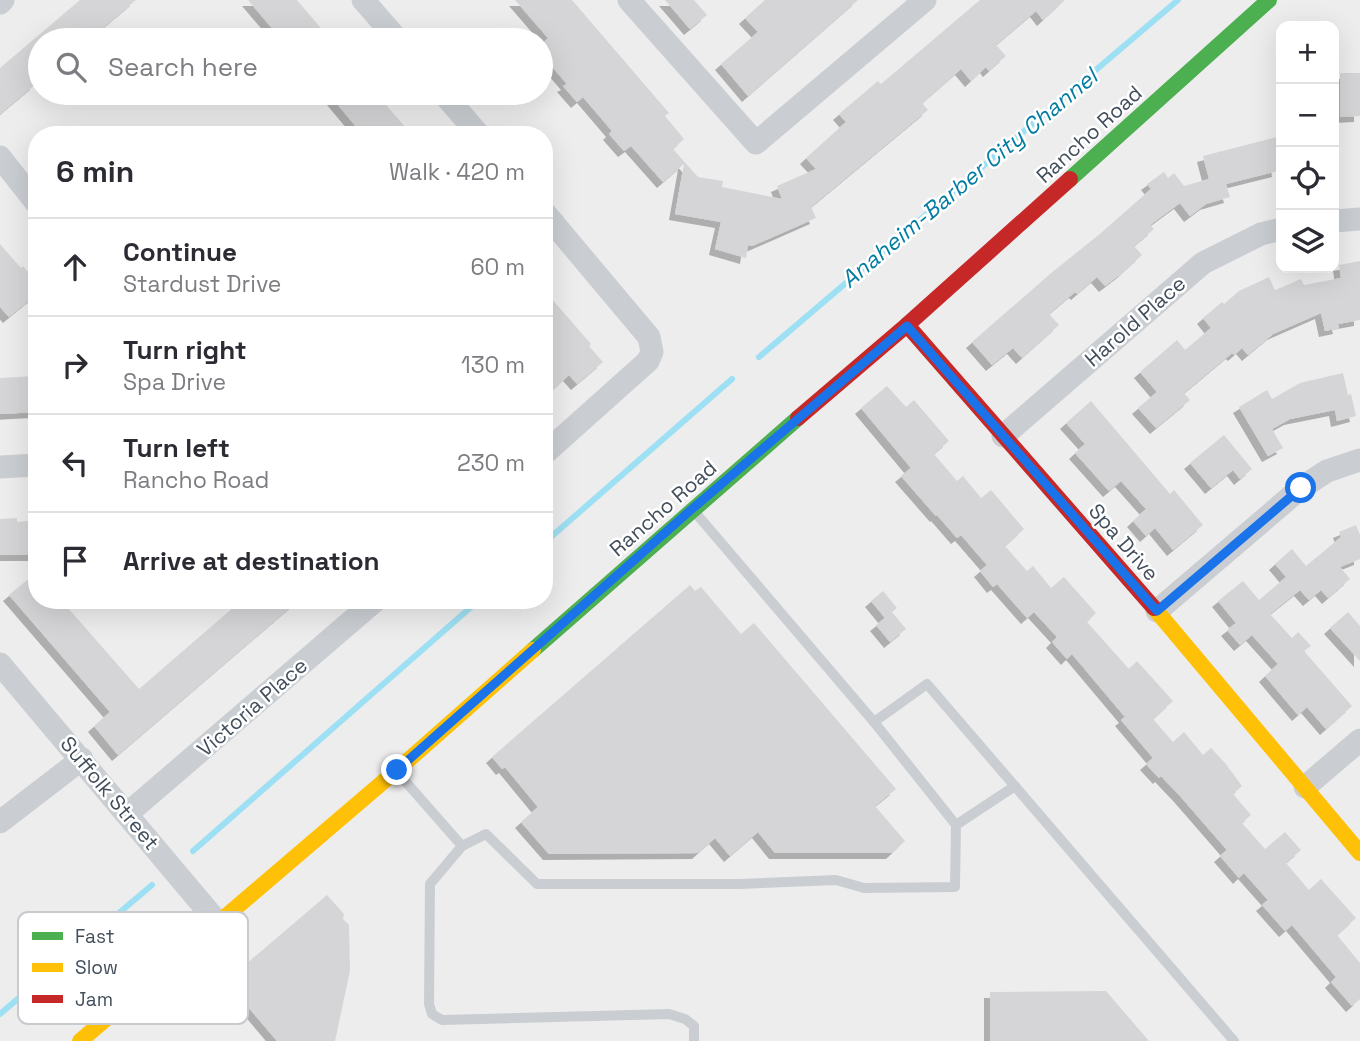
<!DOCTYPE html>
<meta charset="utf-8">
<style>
body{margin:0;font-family:"Space Grotesk",sans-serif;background:#f2f2f3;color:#2b2b33}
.controls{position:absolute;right:21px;top:21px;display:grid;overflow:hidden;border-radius:14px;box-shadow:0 7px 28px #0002}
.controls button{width:63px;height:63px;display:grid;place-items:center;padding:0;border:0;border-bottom:2px solid #e1e1e2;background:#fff;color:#2b2b33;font:35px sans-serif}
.stop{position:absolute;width:21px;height:21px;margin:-16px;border:5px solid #1a73e8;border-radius:50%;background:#fff}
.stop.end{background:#1a73e8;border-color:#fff;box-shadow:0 2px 7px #0008}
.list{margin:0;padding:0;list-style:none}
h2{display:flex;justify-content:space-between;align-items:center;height:91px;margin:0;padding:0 28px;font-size:30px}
h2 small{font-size:23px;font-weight:400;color:#7c7c81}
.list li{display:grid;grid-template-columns:46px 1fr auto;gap:21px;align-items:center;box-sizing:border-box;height:98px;padding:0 28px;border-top:2px solid #e1e1e2}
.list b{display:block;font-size:26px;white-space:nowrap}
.list p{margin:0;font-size:23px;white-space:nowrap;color:#7c7c81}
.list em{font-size:23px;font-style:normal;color:#7c7c81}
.icon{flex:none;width:38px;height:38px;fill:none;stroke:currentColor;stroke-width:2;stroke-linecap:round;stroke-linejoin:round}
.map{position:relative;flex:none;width:1360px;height:1041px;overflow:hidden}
.search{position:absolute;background:#fff;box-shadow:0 7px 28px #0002;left:28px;top:28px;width:525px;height:77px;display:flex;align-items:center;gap:18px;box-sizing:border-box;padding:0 24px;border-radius:38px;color:#7c7c81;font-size:26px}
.panel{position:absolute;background:#fff;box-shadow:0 7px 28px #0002;left:28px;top:126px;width:525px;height:483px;border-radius:28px}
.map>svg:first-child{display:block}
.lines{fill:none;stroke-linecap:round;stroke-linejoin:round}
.stream{stroke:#9ee0f3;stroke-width:6}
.building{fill:#d5d5d7;filter:url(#shadow)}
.lane{stroke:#caced2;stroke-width:10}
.street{stroke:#caced2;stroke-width:23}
.fast{stroke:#4caf50;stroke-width:16}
.slow{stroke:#ffc107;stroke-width:16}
.jam{stroke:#c62828;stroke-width:16}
.route{stroke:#1a73e8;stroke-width:9}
.labels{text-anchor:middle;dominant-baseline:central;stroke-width:5;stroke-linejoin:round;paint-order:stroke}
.street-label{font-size:21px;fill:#434f5c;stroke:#fff}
.water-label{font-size:23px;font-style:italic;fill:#027ca1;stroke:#fff}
.key{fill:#fff;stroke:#c7cace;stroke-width:2}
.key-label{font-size:19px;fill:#434f5c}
</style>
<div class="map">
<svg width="1360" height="1041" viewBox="0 0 1360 1041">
<defs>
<filter id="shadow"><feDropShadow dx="-6" dy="6" stdDeviation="0" flood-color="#0004"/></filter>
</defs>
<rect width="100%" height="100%" fill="#eeeded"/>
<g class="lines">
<g class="stream">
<path d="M759,357L1178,0"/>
<path d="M544,543L732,379"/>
<path d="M193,851L479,600"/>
<path d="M0,1014L152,885"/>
</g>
</g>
<g class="building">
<path d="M80,0H136L89,40H40V67L30,76L36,84L0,114V68Z"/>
<path d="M248,0H297L331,40H282Z"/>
<path d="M515,0H572L669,113L665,116L684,139L673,149L698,177L723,181L722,187L782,199L777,186L816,169L806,158L846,122L839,114L878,81L881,84L980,0H1065L1043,20L1036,11L996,45L1006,56L989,71L986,67L971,81L961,69L922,103L928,110L811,207L816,218L752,246L748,245L746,258L715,249L721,222L675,214L684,164L663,182L631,146L624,151L609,134L612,131L583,97L577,102L563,86L567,84L541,54V45L548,38Z"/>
<path d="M665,0H694L707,15L690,29Z"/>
<path d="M765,0H858L748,96L721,64L758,32L745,18Z"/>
<path d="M1340,73H1360V116L1340,117Z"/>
<path d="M328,93H373L379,100L381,99L412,135H363Z"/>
<path d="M1281,136V163L1277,164L1278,171L1226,184L1230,197L1206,204L1190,216L1180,203L1150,225L1154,229L1134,246L1142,255L1122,273L1105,286L1097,277L1077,294L1075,292L1049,314L1059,325L1022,358L1013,348L992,365L972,342L1050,274L1101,233L1151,189L1147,184L1164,172L1168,178L1174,173L1184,186L1209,179L1203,156Z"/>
<path d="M0,244L21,268L23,266L37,282V294L9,317L0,307Z"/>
<path d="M1360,261V320L1338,324L1339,328L1325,331L1321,313L1273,334L1248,355L1242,348L1234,355L1232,353L1184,393L1190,400L1156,428L1138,408L1157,392L1140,372L1177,340L1185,350L1211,328L1203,318L1222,302L1224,304L1239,291L1269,277L1275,290L1301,279L1304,285L1341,278L1339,265Z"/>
<path d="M544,290L591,344L589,346L603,362L577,384L569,375L544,398Z"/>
<path d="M1343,373L1348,395L1351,394L1356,416L1337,421L1335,410L1290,419L1272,429L1283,448L1268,456L1239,407L1267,390L1272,399L1300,383Z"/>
<path d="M34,376L37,412L0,414V378Z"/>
<path d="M887,386L906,407L914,400L949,441L934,454L957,481L963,476L981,498L991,490L1024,529L1005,546L1027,571L1033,566L1051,588L1064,577L1096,613L1087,622L1129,669L1137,661L1173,701L1153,719L1173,742L1184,732L1203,755L1211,748L1225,763L1242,786L1233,794L1251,815L1242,823L1265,849L1285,832L1301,850L1286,863L1309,890L1321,879L1356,918L1337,935L1360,963V999L1352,1006L1331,982L1336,977L1292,925L1285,931L1262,905L1268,900L1244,873L1239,878L1220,856L1227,850L1180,796L1161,776L1159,778L1146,764L1153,758L1121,720L1125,717L1072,654L1067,659L1052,642L1057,637L1034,612L1027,618L997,584L993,587L980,571L987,565L961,535L957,538L937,515L936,516L901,476L911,468L861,408Z"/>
<path d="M1091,401L1170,494L1174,490L1203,525L1173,550L1155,528L1146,536L1133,521L1146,509L1121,481L1109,491L1075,453L1085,444L1066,423Z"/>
<path d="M1224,435L1252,469L1240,479L1233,470L1211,488L1190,463Z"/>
<path d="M17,518V522L37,520V555H0V519Z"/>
<path d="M1356,525L1360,535V559L1340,567L1350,579L1328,598L1321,590L1309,600L1300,590L1270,614L1292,638L1298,632L1311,646L1304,651L1352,706L1326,729L1307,707L1298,715L1265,676L1278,664L1252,635L1240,645L1227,630L1236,623L1218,601L1243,581L1259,600L1286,577L1275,564L1292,549L1306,566L1341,537L1339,532Z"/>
<path d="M37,572V600H61L139,689L242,600H299L118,755L94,726L110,712L9,595Z"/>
<path d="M690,585L695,591L701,587L741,634L754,623L896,789L875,806L905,841L892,853H775L758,832L730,856L715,838L698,853L549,854L521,822L538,807L505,767L502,769L492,757Z"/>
<path d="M883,591L897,608L892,612L906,629L890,642L876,625L885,618L871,601Z"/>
<path d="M1348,612L1360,626V661L1330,628Z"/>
<path d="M327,895L344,914L343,919L349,925L350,971L335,1041H277L226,981Z"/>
<path d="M1106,991L1149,1041H990V992Z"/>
</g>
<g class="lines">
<g class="lane">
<path d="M694,511L874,722L927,684L1234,1041"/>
<path d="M398,773L462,846L486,834L537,884H740L836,880L864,888L955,887L956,825L874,722"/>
<path d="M956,825L1015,786"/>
<path d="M462,846L430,884L429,1004L432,1014L442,1020L669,1014L685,1019L694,1026V1041"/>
</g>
<g class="street">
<path d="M363,0L398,40"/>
<path d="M629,0L756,143L925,0"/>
<path d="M0,3L3,0"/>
<path d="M443,93L479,135"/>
<path d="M0,157L37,204"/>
<path d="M544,212L649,337L652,352L648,361L544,454"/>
<path d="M1334,221L1360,219"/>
<path d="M1003,436L1203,263L1261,234L1281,229"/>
<path d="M0,467L37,465"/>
<path d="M1157,611L1301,488L1327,471L1360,460"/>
<path d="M0,664L218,923"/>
<path d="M1305,787L1360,740"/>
<path d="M127,814L376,600"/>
<path d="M0,822L82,759"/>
</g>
<g class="fast">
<path d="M1070,179L1269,0"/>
<path d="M533,650L798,418"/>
</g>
<g class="slow">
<path d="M1154,608L1360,853"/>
<path d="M80,1041L397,770L533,650"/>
</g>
<g class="jam">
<path d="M907,325L1154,608"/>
<path d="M798,418L907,325L1070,179"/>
</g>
</g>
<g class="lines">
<path class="route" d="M397,770L692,509L907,326L1157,611L1301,488"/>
</g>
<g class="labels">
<g class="street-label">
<text transform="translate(1089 134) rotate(-42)">Rancho Road</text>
<text transform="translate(1135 321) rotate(-41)">Harold Place</text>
<text transform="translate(663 508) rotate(-41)">Rancho Road</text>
<text transform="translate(1124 542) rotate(49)">Spa Drive</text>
<text transform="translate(252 707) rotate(-41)">Victoria Place</text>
<text transform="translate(110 793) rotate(50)">Suffolk Street</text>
</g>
<g class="water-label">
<text transform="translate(969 178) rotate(-40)">Anaheim-Barber City Channel</text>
</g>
</g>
<rect x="18" y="912" width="230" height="112" rx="10" class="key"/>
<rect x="32" y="932" width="31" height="8" fill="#4caf50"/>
<rect x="32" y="963" width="31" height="9" fill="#ffc107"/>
<rect x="32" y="995" width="31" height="8" fill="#c62828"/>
<g class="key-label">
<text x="75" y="943">Fast</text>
<text x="75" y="974">Slow</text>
<text x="75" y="1006">Jam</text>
</g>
</svg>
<div class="controls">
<button>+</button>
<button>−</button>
<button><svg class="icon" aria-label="locate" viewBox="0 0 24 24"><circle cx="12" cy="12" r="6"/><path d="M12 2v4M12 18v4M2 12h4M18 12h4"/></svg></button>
<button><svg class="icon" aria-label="layers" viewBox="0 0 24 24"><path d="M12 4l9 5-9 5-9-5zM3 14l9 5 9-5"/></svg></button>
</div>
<div class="stop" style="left:1301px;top:488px"></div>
<div class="stop end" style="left:397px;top:770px"></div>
<div class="search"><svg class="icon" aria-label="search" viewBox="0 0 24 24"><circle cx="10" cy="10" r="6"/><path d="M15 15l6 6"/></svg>Search here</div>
<section class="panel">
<h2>6 min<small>Walk · 420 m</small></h2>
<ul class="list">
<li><svg class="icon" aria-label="ahead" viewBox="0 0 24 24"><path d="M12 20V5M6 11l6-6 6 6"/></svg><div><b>Continue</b><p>Stardust Drive</p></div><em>60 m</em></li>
<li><svg class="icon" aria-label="right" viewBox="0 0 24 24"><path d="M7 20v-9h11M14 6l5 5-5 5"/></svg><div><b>Turn right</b><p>Spa Drive</p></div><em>130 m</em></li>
<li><svg class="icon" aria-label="left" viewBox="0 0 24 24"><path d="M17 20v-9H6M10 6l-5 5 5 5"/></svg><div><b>Turn left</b><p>Rancho Road</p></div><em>230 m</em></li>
<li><svg class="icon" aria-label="arrive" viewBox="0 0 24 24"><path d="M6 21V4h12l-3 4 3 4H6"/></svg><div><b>Arrive at destination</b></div></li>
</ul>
</section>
</div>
